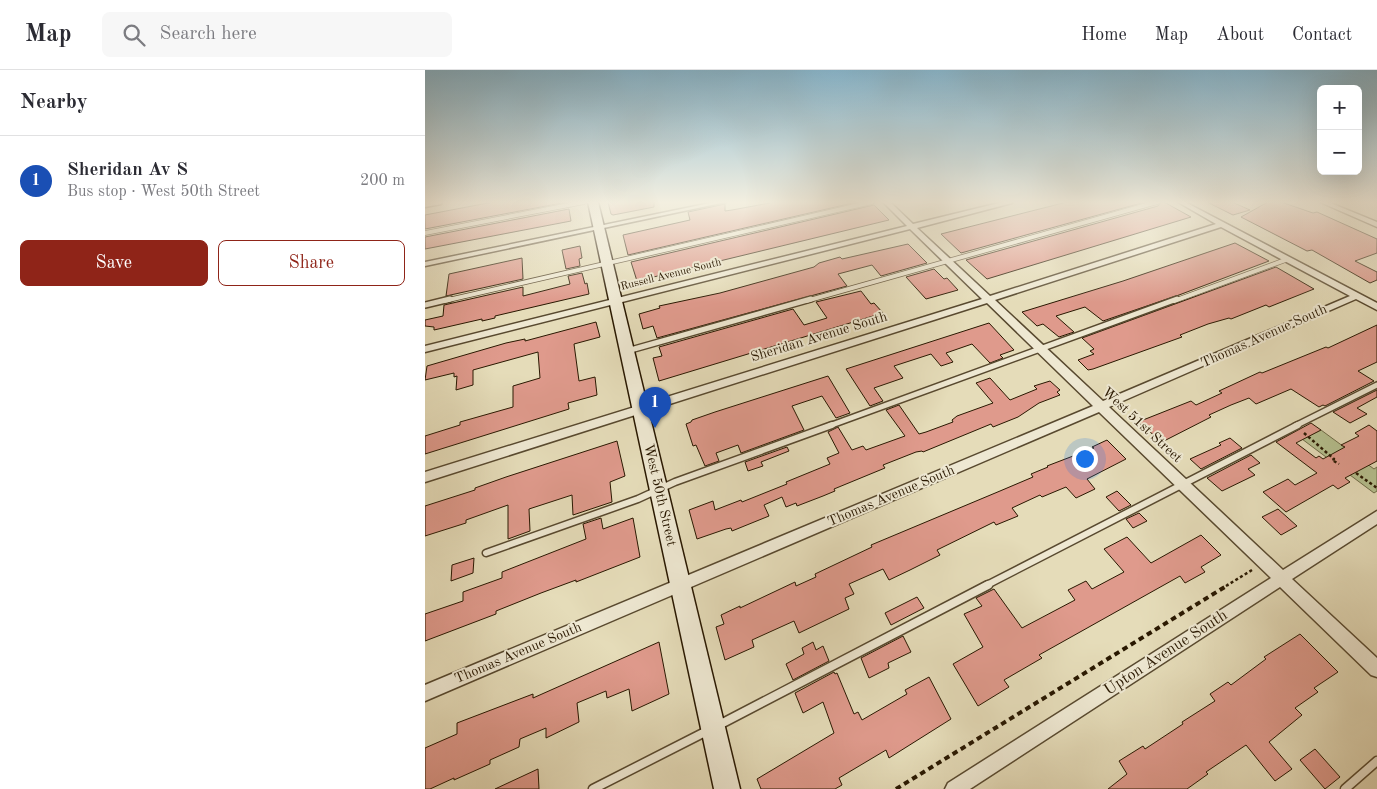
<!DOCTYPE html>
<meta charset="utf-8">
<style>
body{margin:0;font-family:"Old Standard TT",serif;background:#f7f7f7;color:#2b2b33}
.controls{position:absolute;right:15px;top:15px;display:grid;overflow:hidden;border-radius:8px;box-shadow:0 5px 20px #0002}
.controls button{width:45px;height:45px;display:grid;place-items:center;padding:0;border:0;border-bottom:1px solid #e1e1e2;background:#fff;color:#2b2b33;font:25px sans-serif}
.you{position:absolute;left:659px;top:388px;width:18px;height:18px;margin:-12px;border:4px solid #fff;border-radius:50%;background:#1a73e8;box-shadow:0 0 0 8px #1a73e833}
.badge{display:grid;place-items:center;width:32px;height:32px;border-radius:50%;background:#8f2418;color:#fff;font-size:16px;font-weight:700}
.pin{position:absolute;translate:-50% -41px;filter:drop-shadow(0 1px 2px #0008)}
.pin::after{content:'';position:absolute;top:26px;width:18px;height:15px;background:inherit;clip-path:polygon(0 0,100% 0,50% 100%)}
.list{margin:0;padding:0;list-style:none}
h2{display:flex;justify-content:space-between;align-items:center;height:65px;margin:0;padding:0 20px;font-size:21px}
h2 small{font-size:16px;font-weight:400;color:#7c7c81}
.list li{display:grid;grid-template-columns:32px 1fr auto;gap:15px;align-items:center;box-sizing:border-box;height:90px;padding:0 20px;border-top:1px solid #e1e1e2}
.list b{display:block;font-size:19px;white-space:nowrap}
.list p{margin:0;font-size:16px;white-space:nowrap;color:#7c7c81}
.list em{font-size:16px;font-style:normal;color:#7c7c81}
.actions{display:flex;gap:10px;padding:15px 20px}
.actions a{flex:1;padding:11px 0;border:1px solid #8f2418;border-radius:8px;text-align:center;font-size:18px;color:#8f2418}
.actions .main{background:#8f2418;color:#fff}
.icon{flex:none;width:28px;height:28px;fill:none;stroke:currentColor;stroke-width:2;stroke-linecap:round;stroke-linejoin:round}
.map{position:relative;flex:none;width:952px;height:719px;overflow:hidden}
header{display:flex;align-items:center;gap:30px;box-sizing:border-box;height:70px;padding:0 25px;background:#fff;border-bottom:1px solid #e1e1e2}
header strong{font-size:24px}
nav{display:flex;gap:28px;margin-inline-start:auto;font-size:18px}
.search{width:350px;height:45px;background:#f7f7f7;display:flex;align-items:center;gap:12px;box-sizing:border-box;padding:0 18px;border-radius:8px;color:#7c7c81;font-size:19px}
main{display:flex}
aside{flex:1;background:#fff}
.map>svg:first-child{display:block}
.green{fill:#b5c08f;stroke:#6f6c48}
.building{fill:#df9a8c;stroke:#291801}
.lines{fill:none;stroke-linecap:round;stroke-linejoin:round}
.lane-far3-casing{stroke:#58492f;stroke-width:5.5}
.lane-far2-casing{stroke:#58492f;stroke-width:8}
.lane-far1-casing{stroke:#58492f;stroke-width:9}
.lane-casing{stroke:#58492f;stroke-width:11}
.street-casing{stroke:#58492f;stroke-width:3}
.secondary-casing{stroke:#291801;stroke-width:3}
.path-far1{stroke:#291801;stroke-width:2.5;stroke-dasharray:3 2.5;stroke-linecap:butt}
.path{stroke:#291801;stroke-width:4;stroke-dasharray:5.5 4;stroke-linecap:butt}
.lane-far3{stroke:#eee8d2;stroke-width:4}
.lane-far2{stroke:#eee8d2;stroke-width:5}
.lane-far1{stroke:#eee8d2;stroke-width:6}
.lane{stroke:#eee8d2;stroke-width:8}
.street{fill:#eee8d2;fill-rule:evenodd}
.secondary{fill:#eee8d2;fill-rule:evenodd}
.labels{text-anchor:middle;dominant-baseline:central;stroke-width:4;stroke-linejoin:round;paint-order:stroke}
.far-street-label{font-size:11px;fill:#291801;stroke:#eee8d2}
.street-label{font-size:14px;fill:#291801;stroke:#eee8d2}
.near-street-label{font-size:16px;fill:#291801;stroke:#eee8d2}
</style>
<header>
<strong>Map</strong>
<div class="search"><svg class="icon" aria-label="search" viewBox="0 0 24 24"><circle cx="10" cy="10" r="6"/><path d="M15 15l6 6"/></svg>Search here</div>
<nav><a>Home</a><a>Map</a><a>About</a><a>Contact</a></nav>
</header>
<main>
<aside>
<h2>Nearby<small></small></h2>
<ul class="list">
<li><span class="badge" style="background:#1a4fb4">1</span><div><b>Sheridan Av S</b><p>Bus stop · West 50th Street</p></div><em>200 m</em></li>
</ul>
<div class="actions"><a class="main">Save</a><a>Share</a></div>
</aside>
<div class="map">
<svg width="952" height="719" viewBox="0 0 952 719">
<rect width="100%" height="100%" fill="#e5dcb9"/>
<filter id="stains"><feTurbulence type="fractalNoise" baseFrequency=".004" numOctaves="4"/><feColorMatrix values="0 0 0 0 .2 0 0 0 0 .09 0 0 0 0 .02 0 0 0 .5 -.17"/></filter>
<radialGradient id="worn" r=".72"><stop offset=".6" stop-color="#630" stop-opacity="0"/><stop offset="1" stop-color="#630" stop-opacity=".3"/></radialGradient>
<path class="green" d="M896,360L949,399L952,397V421L949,423L877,369Z"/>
<g class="building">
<path d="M68,132H142L0,159V145Z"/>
<path d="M183,132H229V137L188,145L186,144Z"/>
<path d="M350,132H432L203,185L198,165L265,150L263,142L300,134V141L307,140Z"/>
<path d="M642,132H720L536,183L516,164Z"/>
<path d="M736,132H739L766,147L562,209L541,190L733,136Z"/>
<path d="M782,132H807L825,140L808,145Z"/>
<path d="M843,132H856L888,143L892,142L952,169V183L930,191L952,202V210L945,213L887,180L882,181L816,147Z"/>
<path d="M449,135L464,150L212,211L206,192Z"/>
<path d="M144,139L146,151L0,179V167Z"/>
<path d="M810,173L844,191L754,225L678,251L660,237L631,246L649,262L634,267L618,254L612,256L597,242L698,211Z"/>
<path d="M483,174L502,193L456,206L447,195L413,204L422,216L232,268L228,256L218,259L214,244L235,238L234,236L295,223L389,197L394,193L415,187L417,189Z"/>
<path d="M155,176L157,188L154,189L155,196L141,199L137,180Z"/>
<path d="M97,188L98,209L21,226L24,204Z"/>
<path d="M851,197L889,219L844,237L841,235L806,249L804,248L783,254L755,265L757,267L668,299L663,300L653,290L669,284L665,281L669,279L657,268Z"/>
<path d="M509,199L519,209L522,208L533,220L501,229L481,207Z"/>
<path d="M157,203L160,214L162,213L164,224L70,246V248L57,251V249L9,260V257L0,256V250L18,246L19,235L98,217V226L145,214L143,206Z"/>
<path d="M436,221L446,234L449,233L458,243L234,311L228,288L237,286L234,277L368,239L379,255L402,248L391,232Z"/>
<path d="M171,252L175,267L149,274L154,311L170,307L172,325L143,333L144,339L0,384V366L35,355V352L88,337V316L115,308L113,282L48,300V315L31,320L32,306L29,307V303L0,310L2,296L81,273L100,269V271Z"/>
<path d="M564,253L589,280L575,285L578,288L565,293L547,274L521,283L528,292L516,296L506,284L469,296L478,308L449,318L458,331L445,336L421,299Z"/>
<path d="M952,255V292L933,301L949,311L900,336L898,335L894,337L866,319L831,334L824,328L806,335L784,345L786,347L737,372L713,352L766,331L771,335L797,323L794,321L835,302L837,303L901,277L903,278Z"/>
<path d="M403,306L425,343L411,348L397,326L367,336L379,360L316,383L313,375L291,383L294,391L280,396L271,375L268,376L261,354L266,352L267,350L290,342Z"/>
<path d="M565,308L585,330L612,319L609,316L625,311L635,320L632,322L635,325L614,333L593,347L568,357L566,354L498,382L497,381L491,382L458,395L460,398L409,419L410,421L398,426L372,436L371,433L361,437L357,427L339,435L344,446L307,461L306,458L301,459L272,469L264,440L288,431L290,440L316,430L317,432L362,414L361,412L405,394L402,388L414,383L403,362L413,357L427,380L438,376L441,380L480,366L461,340L474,335L494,364L501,362L528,352L527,350L532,346L568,333L551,313Z"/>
<path d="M952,320V327L932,338L942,344L925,353L908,342Z"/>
<path d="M886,353L896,360L871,373L891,388L894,386L898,389L920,377L916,375L934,366L930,363L944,355L952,361V391L920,408L925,412L913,419L908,415L861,442L838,422L863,409L870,415L892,403L851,372Z"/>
<path d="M805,368L817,378L776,399L765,389L796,375L794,373Z"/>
<path d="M682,370L701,389L662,409L670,419L651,428L641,417L617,427L615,425L587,438L593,446L571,455L569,452L512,480L515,485L485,500L464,510L458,499L424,514L429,524L420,528L424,539L374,563L369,551L327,570L329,577L300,590L291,557L299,554L296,545L315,536V538L370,512L371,516L391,507L390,504L447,477L446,475L575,421L608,407L606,404L623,397L622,396L669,378L667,377Z"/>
<path d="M192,371L200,406L185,412L187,432L148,445L147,425L104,439L105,461L83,469V435L41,450V453L0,466V436L50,420V418L81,407Z"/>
<path d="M362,377L364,381L336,392L338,396L323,401L320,392Z"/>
<path d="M826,385L835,393L823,399L830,405L797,421L782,408Z"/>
<path d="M692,421L706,435L694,441L681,427Z"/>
<path d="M853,439L872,456L856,465L837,447Z"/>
<path d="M714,443L722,451L708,458L701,449Z"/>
<path d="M176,448L178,459L208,448L215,487L151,512V510L116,523L71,541V544L0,571V544L38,531V522L77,508V502L161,469L158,454Z"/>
<path d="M776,465L796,485L776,497L780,502L760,513L755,506L614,585L617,588L579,610L584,617L553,636L528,594L558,577L539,544L557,536L551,528L569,519L597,558L650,530L643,520L661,511L667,519L699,502L679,479L702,467L726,493Z"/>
<path d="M49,488L48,503L26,511L27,495Z"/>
<path d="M492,527L499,538L466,555L460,543Z"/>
<path d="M875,564L913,602L889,618L893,622L870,638L877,645L844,672L867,699L850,711L821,675L781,702L783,704L762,719H683L702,704L694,691L718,676L720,679L758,654L757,652L790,631L785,624L803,612L806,615L841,589L839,587Z"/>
<path d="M478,566L486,582L463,593L464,598L444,608L436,588Z"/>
<path d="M234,572L244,624L207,641L204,619L182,628L181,621L152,633L154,652L121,668V658L95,669L94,677L65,690V694L29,710V708L5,719H0V678L32,664V653L108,624V628Z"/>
<path d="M388,572L391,580L398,576L404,591L368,610L361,594L379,584L377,578Z"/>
<path d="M409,602L410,604L412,603L429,644L433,642L437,650L482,624L480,620L504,607L526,649L464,688L461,680L414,708L417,715L410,719H336L332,709L409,663L398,632L378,643L370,623Z"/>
<path d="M890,679L915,707L900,719L875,690Z"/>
<path d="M113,699L114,719H70Z"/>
</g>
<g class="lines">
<g class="lane-far3-casing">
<g id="lane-far3">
<path d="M0,163L159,132"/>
<path d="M19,231L447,132"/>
<path d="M381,231L732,132"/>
<path d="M749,231L863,189"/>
</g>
</g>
<g class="lane-far2-casing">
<g id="lane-far2">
<path d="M0,235L25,229"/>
<path d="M202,281L386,229"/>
<path d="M404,356L752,229"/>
<path d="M870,356L952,315"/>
</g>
</g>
<g class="lane-far1-casing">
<g id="lane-far1">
<path d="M61,483L213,429L250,412L407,355"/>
<path d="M560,516L873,355"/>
</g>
</g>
<g class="lane-casing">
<g id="lane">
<path d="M292,656L563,515"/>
<path d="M168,719L284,660"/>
<path d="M920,719L952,691"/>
</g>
</g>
<g class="street-casing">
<g id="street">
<path d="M290,132H301L0,196V192Z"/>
<path d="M458,132H465L488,154L578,132H588L587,133L492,158L565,226L791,154L753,132H760L952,233V240L931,229L684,337L858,500L952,441V454L867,509L952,588V607L946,605L855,517L545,719H520L523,713L846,508L674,342L0,631V615L668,336L562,233L0,412V402L557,229L485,159L0,282V276L482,156ZM796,157L925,226L678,331L570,230Z"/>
<path d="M895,132H903L952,152V157Z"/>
</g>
</g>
<g class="secondary-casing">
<g id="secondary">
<path d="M0,132H17L16,134L0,137Z"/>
<path d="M163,132H173L315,719H289Z"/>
</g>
</g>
<g class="path-far1">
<path d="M879,363L909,389L907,390L914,394"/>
<path d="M931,403L952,418"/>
<path d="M801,516L827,500"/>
</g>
<path class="path" d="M471,719L803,515"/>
<use href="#lane-far3" class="lane-far3"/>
<use href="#lane-far2" class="lane-far2"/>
<use href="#lane-far1" class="lane-far1"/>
<use href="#lane" class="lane"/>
<use href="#street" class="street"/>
<use href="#secondary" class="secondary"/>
</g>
<linearGradient id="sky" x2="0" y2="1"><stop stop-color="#87b7cf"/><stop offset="0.57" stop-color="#f3efe0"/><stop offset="1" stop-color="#f3efe0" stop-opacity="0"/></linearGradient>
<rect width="952" height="232" fill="url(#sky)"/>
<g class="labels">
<g class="far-street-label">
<text transform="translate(246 205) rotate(-14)">Russell Avenue South</text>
</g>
<g class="street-label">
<text transform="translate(839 266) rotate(-24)">Thomas Avenue South</text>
<text transform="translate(394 267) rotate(-17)">Sheridan Avenue South</text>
<text transform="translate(717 355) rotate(43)">West 51st Street</text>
<text transform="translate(235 425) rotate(77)">West 50th Street</text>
<text transform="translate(466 426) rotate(-23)">Thomas Avenue South</text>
<text transform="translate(93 583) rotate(-23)">Thomas Avenue South</text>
</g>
<g class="near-street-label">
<text transform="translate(741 583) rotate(-33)">Upton Avenue South</text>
</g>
</g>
<rect width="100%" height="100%" filter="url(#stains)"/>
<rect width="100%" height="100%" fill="url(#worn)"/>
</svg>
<div class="controls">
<button>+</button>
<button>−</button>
</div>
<div class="you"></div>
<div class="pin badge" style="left:230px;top:358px;background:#1a4fb4">1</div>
</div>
</main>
